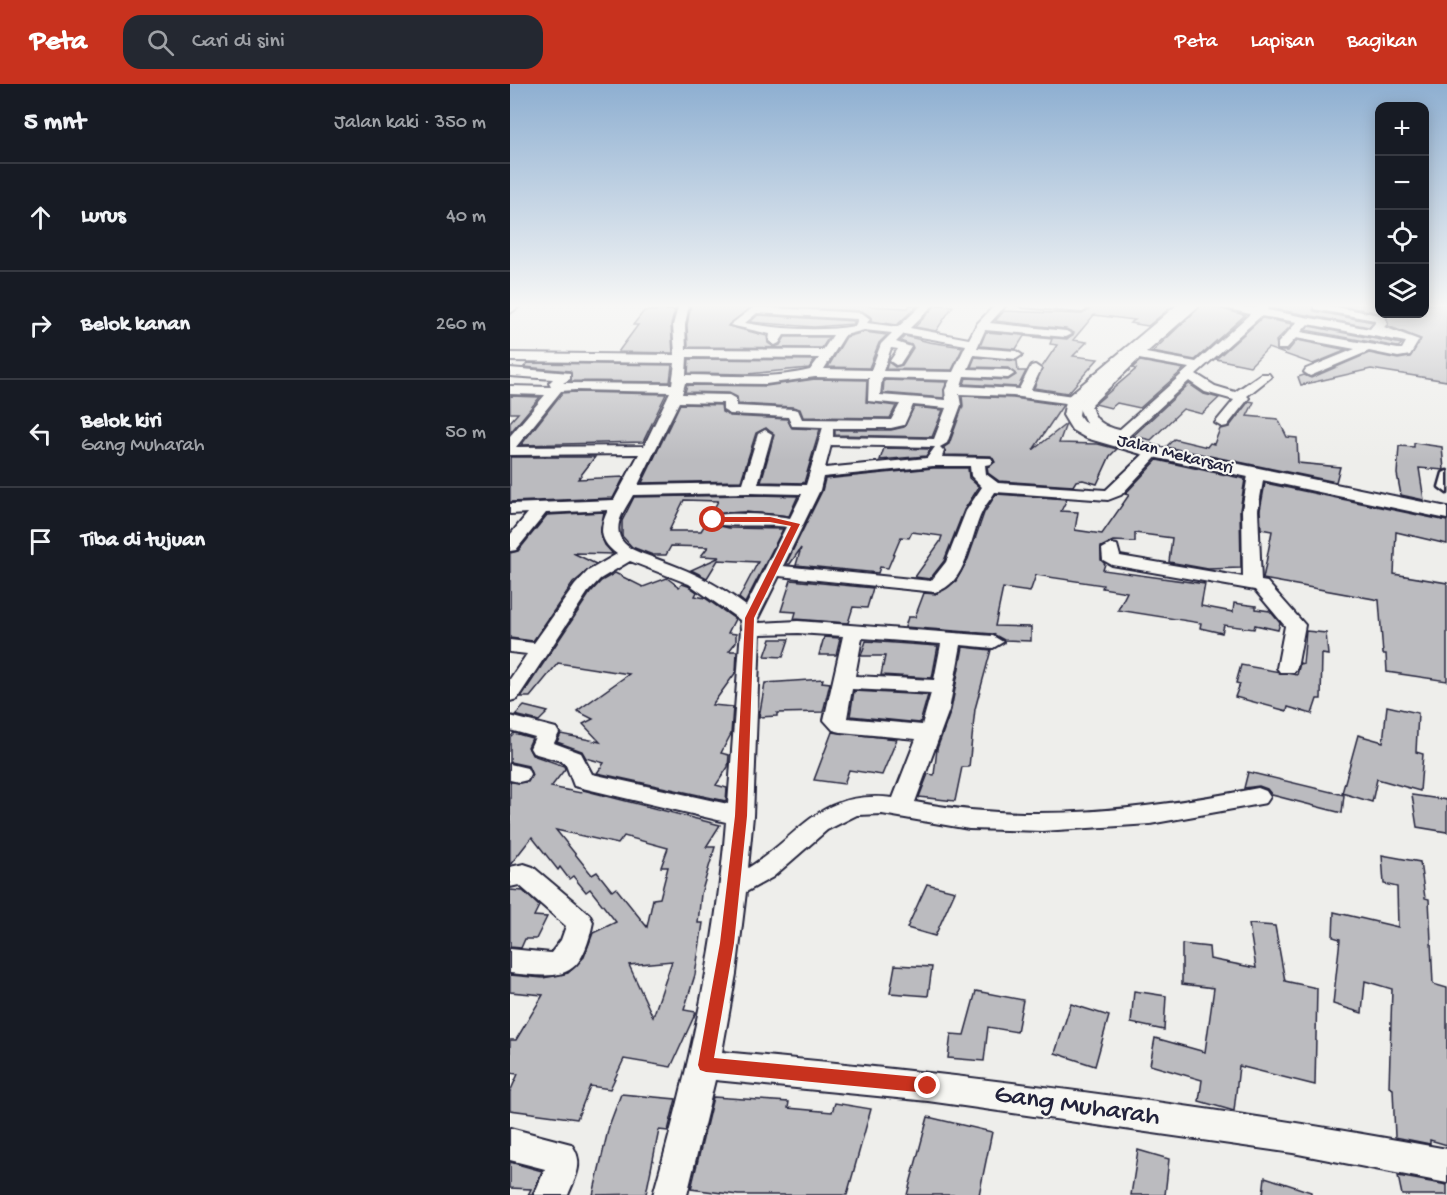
<!DOCTYPE html>
<html lang="id">
<meta charset="utf-8">
<style>
body{margin:0;font-family:"Gochi Hand",sans-serif;background:#242831;color:#f1f3f6}
.controls{position:absolute;right:18px;top:18px;display:grid;overflow:hidden;border-radius:12px;box-shadow:0 3px 15px #0003}
.controls button{width:54px;height:54px;display:grid;place-items:center;padding:0;border:0;border-bottom:2px solid #363941;background:#171b24;color:#f1f3f6;font:30px sans-serif}
.stop{position:absolute;width:18px;height:18px;margin:-14px;border:4px solid #c8321e;border-radius:50%;background:#fff}
.stop.end{background:#c8321e;border-color:#fff;box-shadow:0 2px 6px #0008}
.list{margin:0;padding:0;list-style:none}
h2{display:flex;justify-content:space-between;align-items:center;height:78px;margin:0;padding:0 24px;font-size:26px}
h2 small{font-size:20px;font-weight:400;color:#9ea1a6}
.list li{display:grid;grid-template-columns:39px 1fr auto;gap:18px;align-items:center;box-sizing:border-box;height:108px;padding:0 24px;border-top:2px solid #363941}
.list b{display:block;font-size:22px;white-space:nowrap}
.list p{margin:0;font-size:20px;white-space:nowrap;color:#9ea1a6}
.list em{font-size:20px;font-style:normal;color:#9ea1a6}
.icon{flex:none;width:33px;height:33px;fill:none;stroke:currentColor;stroke-width:2;stroke-linecap:round;stroke-linejoin:round}
.map{position:relative;flex:none;width:937px;height:1111px;overflow:hidden}
header{display:flex;align-items:center;gap:36px;box-sizing:border-box;height:84px;padding:0 30px;background:#c8321e;color:#fff}
header strong{font-size:28px}
nav{display:flex;gap:33px;margin-inline-start:auto;font-size:21px}
.search{width:420px;height:54px;background:#242831;display:flex;align-items:center;gap:15px;box-sizing:border-box;padding:0 21px;border-radius:18px;color:#9ea1a6;font-size:22px}
main{display:flex}
aside{flex:1;background:#171b24}
.map>svg:first-child{display:block}
.building{fill:#bbbbbf;stroke:#22223b;stroke-width:1.5;fill-rule:evenodd}
.lines{fill:none;stroke-linecap:round;stroke-linejoin:round}
.service-casing{stroke:#22223b;stroke-width:5}
.minor-casing{stroke:#22223b;stroke-width:4}
.tertiary-casing{stroke:#22223b;stroke-width:4}
.service{fill:#f6f6f2;fill-rule:evenodd}
.minor{fill:#f6f6f2;fill-rule:evenodd}
.tertiary{fill:#f6f6f2;fill-rule:evenodd}
.route{fill:#c8321e}
.labels{text-anchor:middle;dominant-baseline:central;stroke-width:4.5;stroke-linejoin:round;paint-order:stroke}
.far-street-label{font-size:18px;fill:#22223b;stroke:#f6f6f2}
.near-street-label{font-size:27px;fill:#22223b;stroke:#f6f6f2}
</style>
<header>
<strong>Peta</strong>
<div class="search"><svg class="icon" aria-label="search" viewBox="0 0 24 24"><circle cx="10" cy="10" r="6"/><path d="M15 15l6 6"/></svg>Cari di sini</div>
<nav><a>Peta</a><a>Lapisan</a><a>Bagikan</a></nav>
</header>
<main>
<aside>
<h2>5 mnt<small>Jalan kaki · 350 m</small></h2>
<ul class="list">
<li><svg class="icon" aria-label="ahead" viewBox="0 0 24 24"><path d="M12 20V5M6 11l6-6 6 6"/></svg><div><b>Lurus</b></div><em>40 m</em></li>
<li><svg class="icon" aria-label="right" viewBox="0 0 24 24"><path d="M7 20v-9h11M14 6l5 5-5 5"/></svg><div><b>Belok kanan</b></div><em>260 m</em></li>
<li><svg class="icon" aria-label="left" viewBox="0 0 24 24"><path d="M17 20v-9H6M10 6l-5 5 5 5"/></svg><div><b>Belok kiri</b><p>Gang Muharah</p></div><em>50 m</em></li>
<li><svg class="icon" aria-label="arrive" viewBox="0 0 24 24"><path d="M6 21V4h12l-3 4 3 4H6"/></svg><div><b>Tiba di tujuan</b></div></li>
</ul>
</aside>
<div class="map">
<svg width="937" height="1111" viewBox="0 0 937 1111">
<rect width="100%" height="100%" fill="#eeeeeb"/>
<filter id="ink" filterUnits="userSpaceOnUse"><feTurbulence type="fractalNoise" baseFrequency=".0167" numOctaves="2"/><feDisplacementMap in="SourceGraphic" scale="12" xChannelSelector="R" yChannelSelector="G"/><feConvolveMatrix kernelMatrix="1 2 1 2 8 2 1 2 1" color-interpolation-filters="sRGB"/></filter>
<g filter="url(#ink)">
<g class="building">
<path d="M181,220L242,222L218,242L257,252L258,259L264,263L270,261L275,253H319L312,264L178,263L177,241Z"/>
<path d="M266,220H360L359,222L398,224L400,221H408L387,241L361,237V233L352,227L261,222Z"/>
<path d="M573,220H665L638,242L620,239L625,236L584,231L563,256L577,258L563,272L588,275L558,309L524,304L532,283L547,261L540,260L542,255L514,252L506,265L470,262L476,248L557,255L564,249L556,245L485,237L494,227L572,230L579,226Z"/>
<path d="M693,220L735,231L685,276L642,268Z"/>
<path d="M761,220H802L804,227L863,238L859,243L760,224Z"/>
<path d="M821,220H867L864,225H870V229Z"/>
<path d="M915,220H937V297L861,285L791,301L788,293L794,291L801,294L859,269L888,275L900,273L911,255L878,242L877,231L874,230H915Z"/>
<path d="M426,221L443,222L426,247L405,243Z"/>
<path d="M165,226L161,241L163,269L108,268L128,241H123L134,227Z"/>
<path d="M248,231L345,237L343,240L304,243L240,238Z"/>
<path d="M752,234L783,240L766,257L768,267H778L787,256L837,266L803,280L758,264L740,282L706,275Z"/>
<path d="M799,242L892,260L888,263L795,246Z"/>
<path d="M354,248L377,251L369,259L359,284L318,283L336,253Z"/>
<path d="M395,252L419,258L453,263L442,286L376,285L378,278L385,283L392,281L403,264L402,261L390,257Z"/>
<path d="M465,273L507,277L508,287H516L508,303L454,300L456,294L498,296L506,291L498,284L461,283Z"/>
<path d="M179,275L305,276L299,284L238,290L178,289Z"/>
<path d="M630,277L674,285L630,324L607,319L601,324L585,320L626,285L622,284Z"/>
<path d="M18,279L162,281L160,298L61,297L60,287L14,283Z"/>
<path d="M305,295L357,296L356,318L386,322L380,334L293,333L290,325L283,323L228,320L227,313L219,309L175,308L177,301L256,302Z"/>
<path d="M374,296L436,298L434,314L373,309Z"/>
<path d="M679,300L694,310L709,314L692,330L673,325L641,356L623,352Z"/>
<path d="M65,308L156,310L133,358L11,361L52,309Z"/>
<path d="M0,312L30,313L0,349V338L8,329H0Z"/>
<path d="M452,312L503,314L553,321L523,366L556,340L549,359L588,360L607,365L600,372L587,400L573,396L566,397L563,402L489,397L478,389L477,383L485,378L481,372L435,371L434,363L439,360L453,322Z"/>
<path d="M739,317L744,318L737,332L768,335L777,353L787,354L788,379L830,383L826,398L656,363L664,355L697,363L700,359L704,360L710,345L719,343Z"/>
<path d="M170,320L211,321L212,328L220,332L277,335L282,344L310,345L294,399L251,398L264,351L256,344L246,349L231,397L132,399Z"/>
<path d="M404,323L433,326L422,353L325,351V346H381L394,343Z"/>
<path d="M904,359L932,363L934,386L909,384L914,416L891,411L887,390L889,362L904,363Z"/>
<path d="M374,364L421,365L416,372L370,376Z"/>
<path d="M0,373H85L68,395L114,393L103,414L0,418Z"/>
<path d="M647,376L735,395L730,426L731,484L698,485L659,478L662,454L625,449V458L603,457L591,463V476L595,480L593,486L695,500L691,522L723,528L724,519L746,522V525L760,527L770,539L768,546L745,541L744,545L714,541L712,549L690,544L691,539L608,526L617,508L592,504L593,501L526,491L520,508L493,504L485,542L521,543V557L494,556L483,550L395,543L398,533H405L414,509L426,510L446,497L458,475L474,429L486,410L557,415L551,427L568,428L565,446L592,450L619,411L615,410Z"/>
<path d="M423,384H458L459,394L469,403L454,426L434,477L420,495L405,493L430,458L432,452L402,448L399,454L391,453L378,484L370,483L368,489L286,481L291,464L280,480H276L312,407L315,395Z"/>
<path d="M755,399L937,437V460L886,448L884,490L937,499V597L877,588L876,570H873L869,516L753,495L762,447L751,445L750,426Z"/>
<path d="M239,411L288,412L279,432L235,428L201,430L208,417L174,416L159,447H191L196,439L219,444L273,445L235,519L229,514L248,478L208,476L197,494L181,486L210,473L191,472L198,463L161,462L156,471H143L122,463L112,452V437L124,413Z"/>
<path d="M94,428L90,450L95,461L103,470L63,469L86,480L63,499L23,557L0,554V469L8,467L37,431Z"/>
<path d="M105,489L133,503L157,494L169,503L172,500L178,502L187,508L185,512L195,514L225,535L218,549L226,550V558L219,567H227L226,588L202,621L223,623L221,650L211,669L219,671L218,683L206,701L217,704L216,717L87,689L94,679L76,674L72,667L47,658L51,650L90,658L73,640L83,635L67,627L119,590L48,579L20,613H11L80,509L91,497Z"/>
<path d="M281,496L363,504L357,524L343,523L338,539L284,535L286,528L271,527Z"/>
<path d="M796,547L816,549L818,571L812,570L811,615H807L802,630L778,623L777,627L725,613L730,600L726,599L731,581L787,591L790,579L793,580Z"/>
<path d="M314,553L330,554L326,571H309Z"/>
<path d="M261,555H279L273,573L255,572Z"/>
<path d="M356,557L428,562L422,594L371,591L375,572H351Z"/>
<path d="M453,563L481,566L465,625L459,683H452L445,717L409,713L418,690L424,691L427,665L441,626Z"/>
<path d="M313,595L312,598L320,599L313,628L267,629V632L249,633L255,599Z"/>
<path d="M344,607L418,611L410,639L340,632Z"/>
<path d="M14,622L38,628L29,637L5,631Z"/>
<path d="M877,622L908,629L906,668L913,670L910,707L867,695L862,718L832,709L848,651L873,658Z"/>
<path d="M322,648L387,655L372,691L339,686L334,700L304,696Z"/>
<path d="M4,649L22,654L18,663L22,671L54,682L55,685L41,703L71,709L73,706L210,741L196,763H205L191,810L188,839H193L185,891L174,926L186,928L161,983L114,975L100,1005L80,1002L67,1035L0,1026V1008L8,990L0,989V956H6L33,911L0,908V891L33,894L58,889L74,873L83,849L106,838L80,805L76,808L63,792L59,795L50,783L48,786L22,753L0,781V698H18L22,691L18,682L0,678V653ZM46,746L108,760L114,752L158,764L151,783H158L150,814L143,815L137,843L106,804L102,807L87,788L82,791ZM162,877L143,933L119,881Z"/>
<path d="M738,688L834,711L832,729L762,711L757,705L749,702L734,704Z"/>
<path d="M902,711L937,716V748L907,743Z"/>
<path d="M872,771L910,778L915,814L919,815L923,900L937,904V1061L920,1056V1060L885,1053L883,1005L879,1003L882,905L855,897L852,929L823,920L830,855L823,853L824,828L888,843L887,803L874,800Z"/>
<path d="M417,800L445,807L425,852L397,844Z"/>
<path d="M0,806L13,807L29,822L24,832L37,833L26,855H15L11,864L0,863Z"/>
<path d="M739,840L765,842L775,897L807,904L805,1001L729,982L724,1027L689,1017L692,996L640,981L645,954L695,968L704,904L672,900V860L699,863L700,875L746,884Z"/>
<path d="M385,881L422,883L418,912L380,909Z"/>
<path d="M466,907L513,916L507,948L478,943L474,977L438,974L441,950L454,951Z"/>
<path d="M624,907L656,912L654,946L621,939Z"/>
<path d="M561,920L599,932L585,982L545,969Z"/>
<path d="M111,1010L166,1015L158,1047L149,1046L136,1110L83,1111L99,1042Z"/>
<path d="M203,1013L279,1018L278,1024L322,1028L325,1019L361,1025L337,1111H228L181,1105Z"/>
<path d="M418,1033L482,1048L469,1111H397Z"/>
<path d="M628,1066L659,1075L655,1111H621Z"/>
<path d="M0,1078L32,1087L22,1111H18L21,1105L0,1104Z"/>
<path d="M888,1092L937,1101V1111H892Z"/>
<path d="M755,1093L801,1108V1111H753Z"/>
</g>
<g class="lines">
<g class="service-casing">
<path id="service" d="M937,387V409L929,403L933,389Z"/>
</g>
<g class="minor-casing">
<g id="minor">
<path d="M13,220L0,229L1,220Z"/>
<path d="M169,220H179L175,241L176,265L313,266L323,251H274L269,259L265,261L259,257L260,250L220,241L244,223L352,229L360,235L357,239L388,243L413,220H424L400,244L459,255L467,240L486,220H497L480,239L556,247L562,250L556,253L475,246L467,264L506,267L512,271L506,275L464,271L458,285L498,286L504,290L498,294L454,292L451,302L509,305L521,282L525,281L531,285L521,306L563,312L570,316L563,320L503,312L449,310L451,321L437,359L430,363L434,367L432,373L481,374L483,377L481,380L475,381L476,390L488,399L596,406L639,365L644,364L651,368L611,411L598,416L485,408C481,415 475,421 472,428C460,452 457,501 425,508L269,492L248,534L249,539L288,537L483,552L493,558L483,564L451,561L439,626L405,718C519,740 635,726 748,704L756,707L760,713L756,719L640,740L532,747L459,745L372,730L347,731L317,746L263,793L236,808L226,890L212,968C455,990 697,1021 937,1065V1099L783,1069L418,1017L205,996L177,1111H143C178,988 206,866 216,738L64,702L56,681L51,677L23,669L20,664L25,653L0,646V632L46,644L49,649L44,659L71,669L82,690L218,720L231,545L230,536L179,500L120,477L90,495L78,508L7,615L0,617V595L17,570L0,568V556L24,559L65,501L78,487L107,470C89,457 89,444 98,426L36,429L6,466L0,467V451L18,429L0,430V420L104,416L129,370L0,371V352L35,311L0,310V302L41,303L39,299L43,295L0,292V284L60,289V295L53,299L162,300L165,279L0,277V269L165,271L163,241ZM247,229L348,235L345,242C309,248 270,245 235,239ZM354,246L382,249L371,260L361,286L314,285L335,251ZM394,250L456,261L443,288L373,287L381,264L388,265L380,277L386,281L390,280L401,263L386,258ZM177,273L309,274L300,286C260,296 217,291 176,291ZM305,293L359,294L358,317L390,320L381,336L292,335L288,326L283,325L226,322V315L219,311L172,310L175,299L256,300ZM372,294L440,296L435,306L436,316L370,311ZM65,306L160,308L134,362L6,363L51,307ZM169,318L213,319V326L220,330L278,333L282,342L313,343L296,401L248,400L262,350L255,346L248,350L233,399L128,401ZM403,321L436,324L424,355L323,353V344H381L394,341ZM321,361L425,363L417,374L315,384ZM423,382H460L461,392L472,403L456,427L436,478L421,497L273,482L310,406L313,393ZM239,409L292,410L280,434C265,431 204,425 195,436C202,445 260,440 276,443L236,522C201,495 177,486 136,471C127,468 114,463 110,453C104,438 116,424 123,411ZM288,549L333,552L314,636L323,646L331,648L406,655L383,714C308,705 292,751 238,784L243,732L250,550ZM352,554L431,560L424,596L345,592ZM342,605L421,609L412,641L337,634Z"/>
<path d="M507,220C523,220 566,216 577,225L572,228L512,223Z"/>
<path d="M679,220H691L636,269L686,278L740,230L700,220L746,224L751,220H759L757,226L860,245L865,239V236L804,225V221L809,220L875,232L877,240L874,243L909,256L900,271L888,273L859,267L800,292L794,288L796,285L845,265L786,254L776,265H768V259L787,238L751,232L686,290L705,302L725,308L751,290H759L761,293L737,312L739,314L717,342L712,343L705,339L724,316L695,308L679,297L610,360H600L598,357L601,353L577,341L567,320L622,268ZM798,240L896,258L892,265H888L791,248ZM629,275L679,284L609,346C594,342 584,337 581,321Z"/>
<path d="M746,386L754,391L748,426L751,497L757,498L795,541L787,584L784,588H770L767,584L775,542L745,506L602,481L593,476L592,465L601,460L607,461L610,472L733,493L732,426L738,391Z"/>
<path d="M0,680L17,684L20,690L17,696L9,698L0,696Z"/>
<path d="M14,780L23,783L79,830L83,838C71,897 52,894 0,889V865L41,869L51,856L56,842L9,801L0,803V783Z"/>
<path d="M0,1044L61,1060C75,1078 66,1092 58,1111H24L35,1085L0,1076Z"/>
</g>
</g>
<g class="tertiary-casing">
<path id="tertiary" d="M668,220H683L571,317L569,331L574,338L588,346L647,363L937,423V435L638,372L576,354L562,346L553,331L557,313Z"/>
</g>
<use href="#service" class="service"/>
<use href="#minor" class="minor"/>
<use href="#tertiary" class="tertiary"/>
</g>
</g>
<linearGradient id="sky" x2="0" y2="1"><stop stop-color="#8eafd1"/><stop offset="0.59" stop-color="#f7f7f6"/><stop offset="1" stop-color="#f7f7f6" stop-opacity="0"/></linearGradient>
<rect width="937" height="376" fill="url(#sky)"/>
<path class="route" d="M260,433L290,440L244,534L237,732L224,859L204,974L418,994L424,996L426,1002L424,1007L418,1009L196,988L190,986L188,981L210,859L225,732L235,534L281,442L260,438H203L199,436L203,433Z"/>
<g class="labels">
<g class="far-street-label">
<text transform="translate(665 371) rotate(14)">Jalan Mekarsari</text>
</g>
<g class="near-street-label">
<text transform="translate(567 1023) rotate(8)">Gang Muharah</text>
</g>
</g>
</svg>
<div class="controls">
<button>+</button>
<button>−</button>
<button><svg class="icon" aria-label="locate" viewBox="0 0 24 24"><circle cx="12" cy="12" r="6"/><path d="M12 2v4M12 18v4M2 12h4M18 12h4"/></svg></button>
<button><svg class="icon" aria-label="layers" viewBox="0 0 24 24"><path d="M12 4l9 5-9 5-9-5zM3 14l9 5 9-5"/></svg></button>
</div>
<div class="stop" style="left:203px;top:436px"></div>
<div class="stop end" style="left:418px;top:1002px"></div>
</div>
</main>
